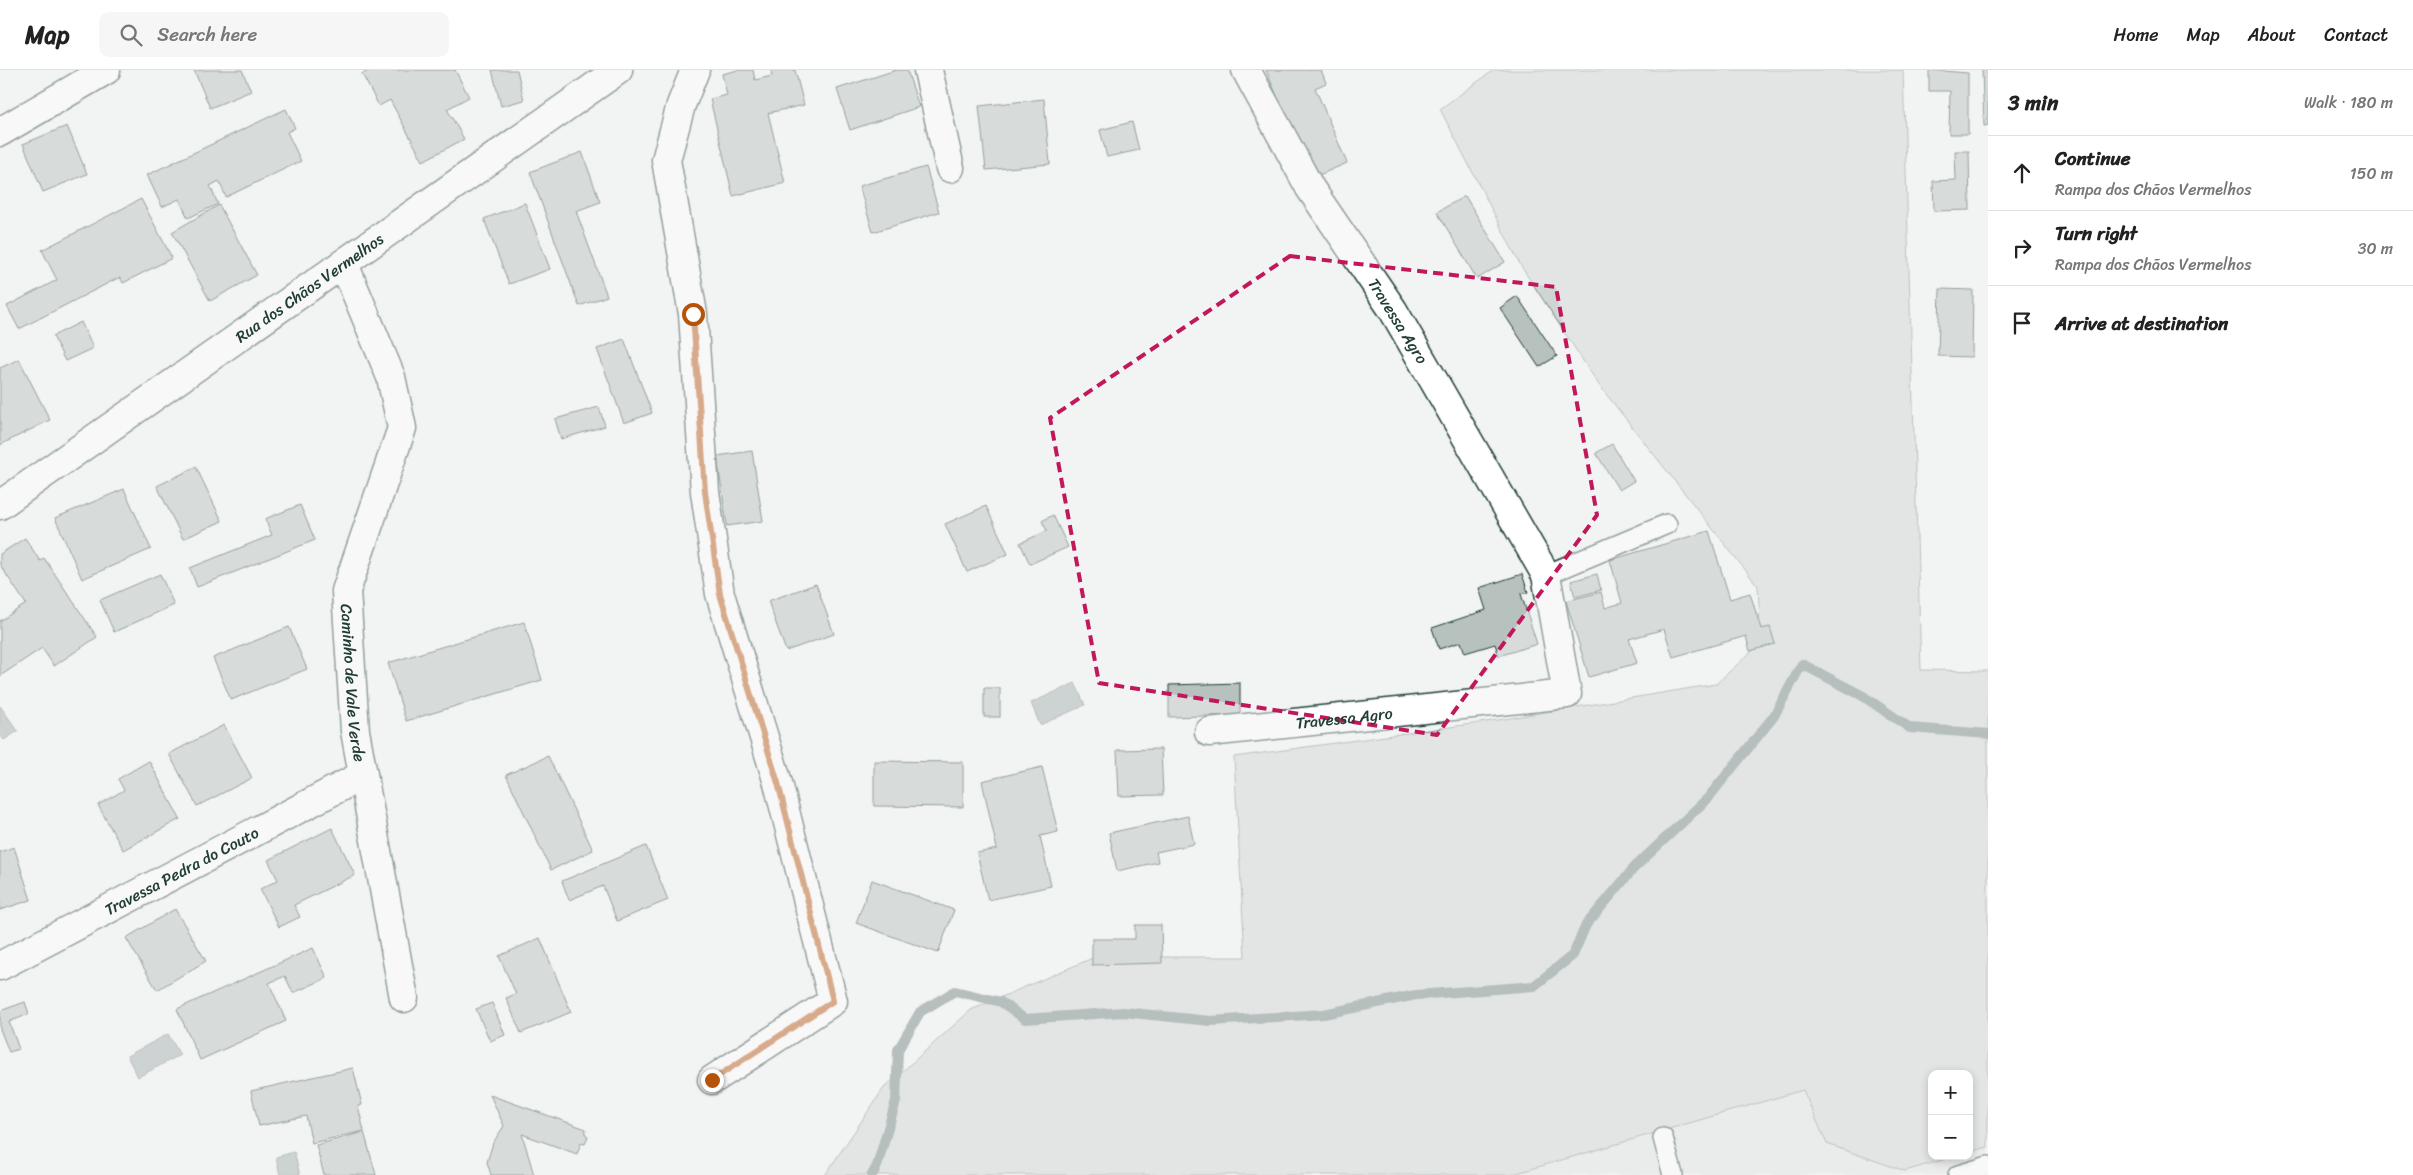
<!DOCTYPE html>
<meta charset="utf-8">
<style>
body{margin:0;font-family:Sriracha,sans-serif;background:#f6f6f6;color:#222}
.controls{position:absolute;right:15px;bottom:15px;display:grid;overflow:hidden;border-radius:10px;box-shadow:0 2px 8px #0003}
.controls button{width:45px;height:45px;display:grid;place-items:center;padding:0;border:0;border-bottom:1px solid #e0e0e0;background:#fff;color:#222;font:25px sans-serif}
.stop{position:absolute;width:15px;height:15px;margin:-11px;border:4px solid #b45309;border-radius:50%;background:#fff}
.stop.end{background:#b45309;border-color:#fff;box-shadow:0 1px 5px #0008}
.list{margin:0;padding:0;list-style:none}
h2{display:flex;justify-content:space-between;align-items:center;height:65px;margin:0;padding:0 20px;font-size:21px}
h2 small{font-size:16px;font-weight:400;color:#767676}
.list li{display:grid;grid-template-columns:32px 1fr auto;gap:15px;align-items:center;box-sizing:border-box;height:75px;padding:0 20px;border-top:1px solid #e0e0e0}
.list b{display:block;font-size:19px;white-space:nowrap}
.list p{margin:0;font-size:16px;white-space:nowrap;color:#767676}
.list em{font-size:16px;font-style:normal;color:#767676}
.icon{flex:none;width:28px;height:28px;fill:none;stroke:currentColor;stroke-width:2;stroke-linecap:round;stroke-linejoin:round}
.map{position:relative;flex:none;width:1988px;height:1105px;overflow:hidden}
header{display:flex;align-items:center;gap:30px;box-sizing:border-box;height:70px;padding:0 25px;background:#fff;border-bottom:1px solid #e0e0e0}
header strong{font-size:24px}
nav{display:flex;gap:28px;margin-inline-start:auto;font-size:18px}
.search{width:350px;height:45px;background:#f6f6f6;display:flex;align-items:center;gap:12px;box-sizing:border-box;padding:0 18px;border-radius:10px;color:#767676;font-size:19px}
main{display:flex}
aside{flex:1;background:#fff}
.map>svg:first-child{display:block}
.built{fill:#e0e4e3;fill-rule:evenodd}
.green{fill:#ced5d3;stroke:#768984}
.water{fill:#a1adaa;stroke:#6d807b}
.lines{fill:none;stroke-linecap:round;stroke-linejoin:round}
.stream{stroke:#6d807b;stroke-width:10}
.building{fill:#b7c1bd;stroke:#1f3d34}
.lane-casing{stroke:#1f3d34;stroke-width:22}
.street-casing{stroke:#1f3d34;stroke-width:31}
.lane{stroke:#fff;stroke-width:19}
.street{stroke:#fff;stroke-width:28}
.route{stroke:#b45309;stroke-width:6}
.marked{fill:none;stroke:#c2185b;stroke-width:4;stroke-dasharray:10 6;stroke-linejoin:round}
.labels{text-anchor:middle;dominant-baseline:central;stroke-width:4.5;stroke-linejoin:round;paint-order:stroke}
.street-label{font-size:16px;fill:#1f3d34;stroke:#fff}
</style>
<header>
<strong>Map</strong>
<div class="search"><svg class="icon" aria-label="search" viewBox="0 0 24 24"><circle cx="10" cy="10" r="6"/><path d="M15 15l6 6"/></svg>Search here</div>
<nav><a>Home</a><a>Map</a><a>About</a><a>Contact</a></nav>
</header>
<main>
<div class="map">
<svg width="1988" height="1105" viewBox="0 0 1988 1105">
<rect width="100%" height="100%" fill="#f2f3f3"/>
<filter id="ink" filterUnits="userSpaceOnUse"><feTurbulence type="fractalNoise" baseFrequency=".02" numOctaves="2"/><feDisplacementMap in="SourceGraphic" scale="10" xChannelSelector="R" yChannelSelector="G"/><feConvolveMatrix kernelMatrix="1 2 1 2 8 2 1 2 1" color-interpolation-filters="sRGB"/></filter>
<g filter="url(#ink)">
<path class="built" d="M1988,955V1105H1483ZM1932,1004H1969V1086H1932Z"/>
<path class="green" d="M1494,0H1903L1921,600L1988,601V1077L1969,1082V1004H1932V1086H1956L1905,1101L1827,1074L1803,1020L1510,1105H825L884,1018L971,940L1095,887H1245L1234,687L1486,652L1716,614L1761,573L1758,516L1599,315L1521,196L1440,39Z"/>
<g class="water">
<path d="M1075,613L1085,635L1040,655L1031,633Z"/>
<path d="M0,636L18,661L4,670L0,665Z"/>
<path d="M168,964L180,985L138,1007L127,986Z"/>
<path d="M294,1082L300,1105H280L276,1087Z"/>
</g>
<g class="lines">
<path class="stream" d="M872,1105L877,1096L896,1031L898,980L920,942L955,921L1001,932L1025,949L1123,942L1210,951L1324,944L1416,925L1534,916L1573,885L1586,855L1634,798L1708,728L1774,646L1802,594L1863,626L1910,658L1988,664"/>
</g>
<g class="building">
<path d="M194,0H242L251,21L210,38Z"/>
<path d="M370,0H455L469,27L447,39L464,69L423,91L390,30L379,36L362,4Z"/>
<path d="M492,0H517L524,30L501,36Z"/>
<path d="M738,0H753L755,10L772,6L771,0H795L804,35L768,43L785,113L733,126L710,29L727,25L722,4Z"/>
<path d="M896,0H907L919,37L850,60L837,19Z"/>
<path d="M1266,0H1321L1326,13L1315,18L1347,93L1312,108Z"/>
<path d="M1929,0L1968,3V64H1949L1950,21H1929Z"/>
<path d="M1982,0H1988V55L1984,56Z"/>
<path d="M1044,29L1050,94L986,100L979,36Z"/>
<path d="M286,39L295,58L287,62L301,91L226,127L219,111L210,116L218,134L188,148L179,129L162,137L147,105Z"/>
<path d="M1132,52L1139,80L1107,87L1100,60Z"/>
<path d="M67,56L87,104L43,122L23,74Z"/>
<path d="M1955,81H1969L1970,140L1934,141L1933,111L1956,110Z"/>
<path d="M582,82L600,132L576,141L607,226L579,236L530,102Z"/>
<path d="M926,97L939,142L873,162L859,116Z"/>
<path d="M1465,126L1505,192L1477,209L1437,142Z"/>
<path d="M141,129L172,188L123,213L120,207L19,259L7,236L57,210L42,180Z"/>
<path d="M525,133L550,199L509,214L484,149Z"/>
<path d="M219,135L257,205L210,231L172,162Z"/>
<path d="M1940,219L1973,220L1972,287L1938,286Z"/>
<path d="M1517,226L1557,286L1539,297L1500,238Z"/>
<path d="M81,252L93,278L65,291L53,266Z"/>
<path d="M624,269L652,343L624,353L597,279Z"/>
<path d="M19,289L50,350L0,375V298Z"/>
<path d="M599,337L605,356L561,369L555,349Z"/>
<path d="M1612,374L1634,411L1619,420L1596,383Z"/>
<path d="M752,381L763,451L727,456L717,386Z"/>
<path d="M196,397L222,451L183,469L157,416Z"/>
<path d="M124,419L151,479L82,509L55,448Z"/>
<path d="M300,435L315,470L197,517L190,498L272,465L265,449Z"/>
<path d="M986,436L1008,484L967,502L945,454Z"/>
<path d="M1053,445L1068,477L1030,494L1020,473L1047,461L1042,451Z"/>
<path d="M1709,461L1730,529L1750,523L1761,559L1770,557L1775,574L1750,581L1746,566L1673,587L1664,559L1629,569L1637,593L1589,607L1566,531L1601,522L1605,538L1622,533L1610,490Z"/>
<path d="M25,468L40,491L44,488L97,567L54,596L42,578L0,606V551L26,534L0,495V484Z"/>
<path d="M160,504L174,535L114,562L100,530Z"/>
<path d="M1522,504L1528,522L1521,524L1537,574L1499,586L1495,574L1465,583L1461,572L1439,579L1432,558L1486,540L1479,518Z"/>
<path d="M1597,504L1601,520L1575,527L1571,511Z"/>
<path d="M816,514L834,564L786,581L768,531Z"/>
<path d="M524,552L542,610L406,651L388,593Z"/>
<path d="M289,557L307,599L231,630L213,588Z"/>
<path d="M1240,613V645L1169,647V615Z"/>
<rect x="984" y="618" width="16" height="29"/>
<path d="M224,655L252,708L197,736L169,684Z"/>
<path d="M1161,679L1163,725L1119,726L1117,680Z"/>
<path d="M548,686L593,780L551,800L506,705Z"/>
<path d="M149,691L180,749L123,780L98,735L124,720L118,709Z"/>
<path d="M874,691L963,692V737L874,736Z"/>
<path d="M1042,697L1058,762L1040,766L1051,816L988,830L977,783L997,779L982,711Z"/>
<path d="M1188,746L1194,774L1156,782L1158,792L1117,801L1109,763Z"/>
<path d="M332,758L355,805L294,835L300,847L279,857L260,819L278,810L268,790Z"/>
<path d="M646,776L668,830L617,851L603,816L569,830L562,811Z"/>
<path d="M14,777L31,830L0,840V782Z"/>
<path d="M872,810L954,840L938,883L856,853Z"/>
<path d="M175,839L206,891L157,920L126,868Z"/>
<path d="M1135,855H1161L1162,893L1092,895V869H1135Z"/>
<path d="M540,868L571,942L521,963L506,928L516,924L499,886Z"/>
<path d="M313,878L327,908L293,923L285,906L269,913L286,951L200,990L177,939Z"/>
<path d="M25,932L29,944L9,952L19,979L9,982L0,959V941Z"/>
<path d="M492,933L505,965L490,971L476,939Z"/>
<path d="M353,998L362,1035L358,1036L364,1061L312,1073L306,1046L259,1056L251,1021Z"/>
<path d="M490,1025L586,1059L585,1064L588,1066L585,1074L581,1073L577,1084L522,1064L534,1105H491L487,1092L493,1073L504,1056Z"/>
<path d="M364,1062L376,1105H324L316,1075Z"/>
</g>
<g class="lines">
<g class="lane-casing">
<g id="lane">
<path d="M1546,505L1667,454"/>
<path d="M1663,1068L1673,1105"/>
<path d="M1958,1105L1988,1096"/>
</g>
</g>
<g class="street-casing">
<g id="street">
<path d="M695,0L681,35L666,90L693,244L705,422L720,524L778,713L833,931L712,1010"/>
<path d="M928,0L950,98"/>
<path d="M0,62L106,0"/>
<path id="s1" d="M344,194L391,307L402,358L346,521L355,661L404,928"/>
<path id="s2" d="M0,435L618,0"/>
<path id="s3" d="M1209,662L1567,624L1546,505L1393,240L1310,118L1246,0"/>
<path id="s4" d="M0,896L363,705"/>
</g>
</g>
<use href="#lane" class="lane"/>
<use href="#street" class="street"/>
</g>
</g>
<g class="lines" filter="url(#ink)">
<path class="route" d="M693,244L705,422L720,524L778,713L833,931L712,1010"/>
</g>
<path d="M0 0H1988V1105H0ZM1290,186L1556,217L1597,445L1437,665L1099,613L1050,348Z" fill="#f2f3f3" fill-opacity=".55" fill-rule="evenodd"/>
<path class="marked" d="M1290,186L1556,217L1597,445L1437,665L1099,613L1050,348Z"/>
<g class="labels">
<g class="street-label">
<text stroke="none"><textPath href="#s2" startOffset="378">Rua dos Chãos Vermelhos</textPath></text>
<text transform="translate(1398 251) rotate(58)">Travessa Agro</text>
<text stroke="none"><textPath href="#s1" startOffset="439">Caminho de Vale Verde</textPath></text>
<text stroke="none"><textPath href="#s3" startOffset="136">Travessa Agro</textPath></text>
<text stroke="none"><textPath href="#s4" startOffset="205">Travessa Pedra do Couto</textPath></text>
</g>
</g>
</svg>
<div class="controls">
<button>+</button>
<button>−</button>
</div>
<div class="stop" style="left:693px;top:244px"></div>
<div class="stop end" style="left:712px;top:1010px"></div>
</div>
<aside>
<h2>3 min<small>Walk · 180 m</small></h2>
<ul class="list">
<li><svg class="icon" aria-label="ahead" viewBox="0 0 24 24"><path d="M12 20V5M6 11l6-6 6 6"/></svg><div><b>Continue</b><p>Rampa dos Chãos Vermelhos</p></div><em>150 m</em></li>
<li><svg class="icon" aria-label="right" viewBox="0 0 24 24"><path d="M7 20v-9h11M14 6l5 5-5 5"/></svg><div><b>Turn right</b><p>Rampa dos Chãos Vermelhos</p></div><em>30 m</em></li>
<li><svg class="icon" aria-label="arrive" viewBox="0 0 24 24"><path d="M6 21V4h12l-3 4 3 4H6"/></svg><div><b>Arrive at destination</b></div></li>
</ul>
</aside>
</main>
